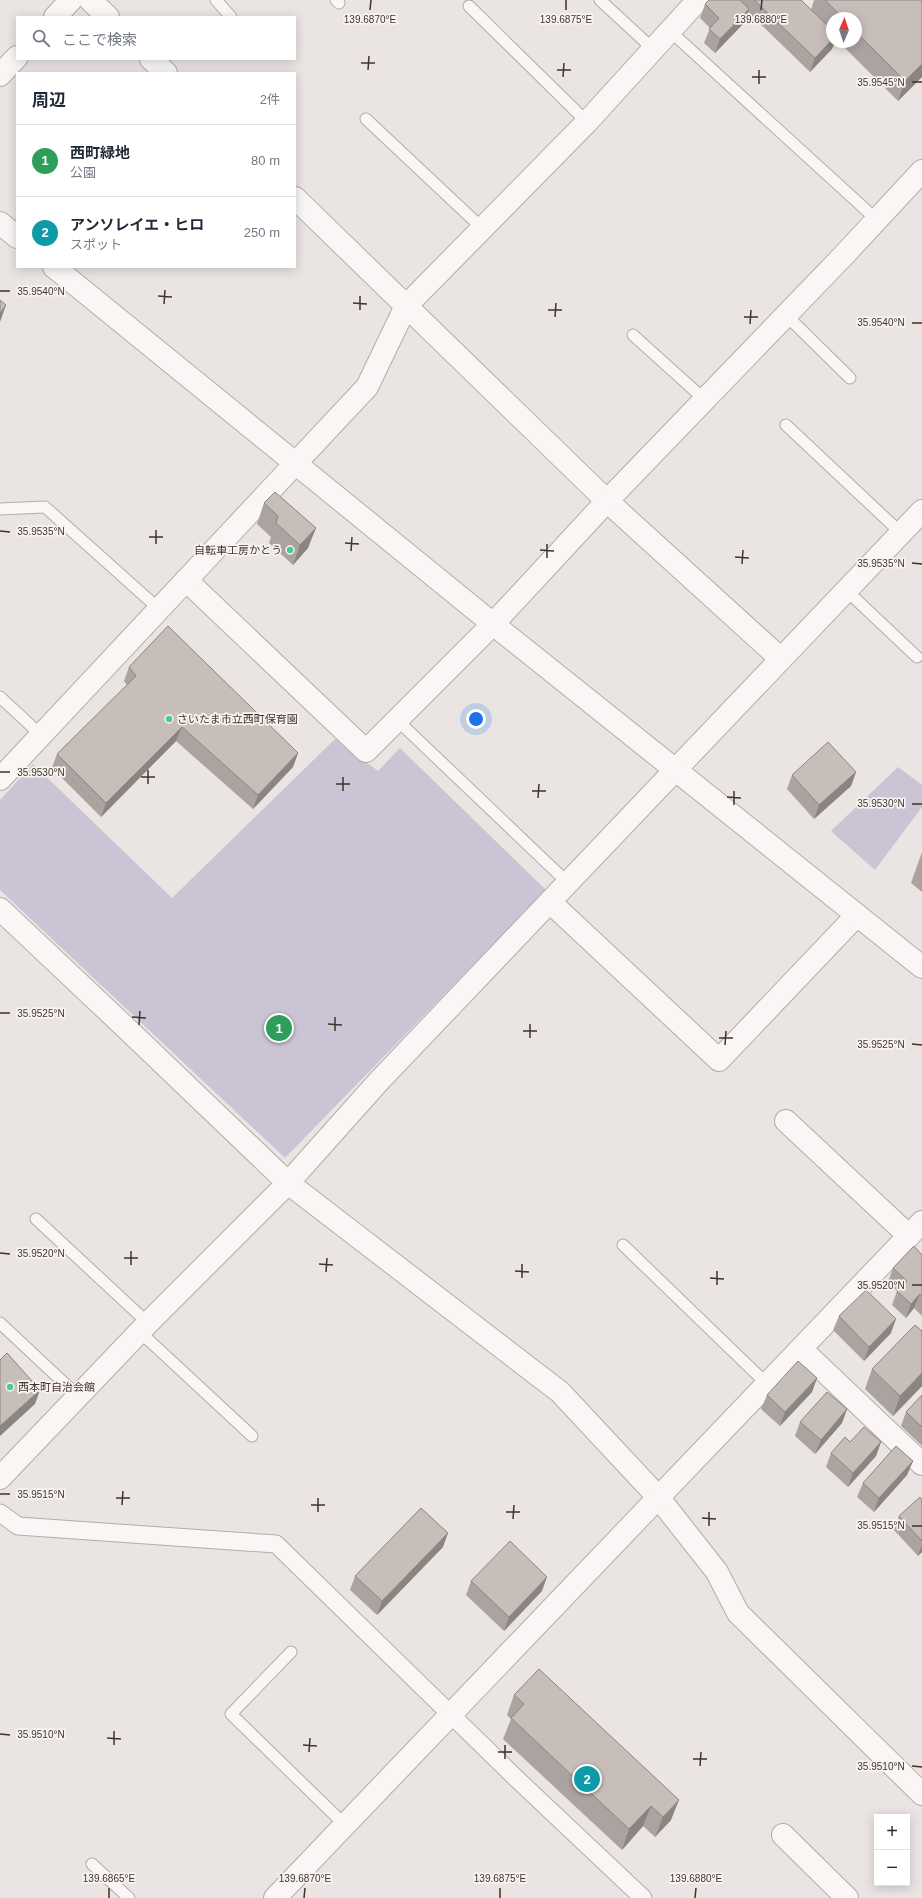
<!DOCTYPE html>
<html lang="ja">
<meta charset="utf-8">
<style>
body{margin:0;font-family:Arial,"Noto Sans JP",sans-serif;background:#f6f6f7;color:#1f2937}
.controls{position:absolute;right:12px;bottom:12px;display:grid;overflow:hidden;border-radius:0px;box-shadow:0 2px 10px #0003}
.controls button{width:36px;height:36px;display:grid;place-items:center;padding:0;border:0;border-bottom:1px solid #e0e1e3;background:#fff;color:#1f2937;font:20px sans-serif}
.compass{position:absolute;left:826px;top:12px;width:36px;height:36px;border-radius:50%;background:#fff;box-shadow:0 2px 10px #0003;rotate:2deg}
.you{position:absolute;left:476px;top:719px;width:14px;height:14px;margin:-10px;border:3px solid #fff;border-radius:50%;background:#1a73e8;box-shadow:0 0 0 6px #1a73e833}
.badge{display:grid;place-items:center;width:26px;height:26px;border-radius:50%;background:#b45309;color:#fff;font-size:13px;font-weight:700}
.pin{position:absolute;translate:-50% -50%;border:2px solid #fff;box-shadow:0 1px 4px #0006}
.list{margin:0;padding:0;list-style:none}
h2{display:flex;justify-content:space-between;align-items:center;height:52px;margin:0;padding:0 16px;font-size:17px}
h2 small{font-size:13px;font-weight:400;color:#747a83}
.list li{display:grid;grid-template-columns:26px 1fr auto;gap:12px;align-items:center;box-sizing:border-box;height:72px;padding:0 16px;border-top:1px solid #e0e1e3}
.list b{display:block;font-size:15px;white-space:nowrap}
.list p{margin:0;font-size:13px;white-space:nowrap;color:#747a83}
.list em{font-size:13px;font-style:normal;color:#747a83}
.icon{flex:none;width:22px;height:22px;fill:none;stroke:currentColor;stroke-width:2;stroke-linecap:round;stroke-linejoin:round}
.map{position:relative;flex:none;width:922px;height:1898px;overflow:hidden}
.search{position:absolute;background:#fff;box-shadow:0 2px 10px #0003;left:16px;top:16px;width:280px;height:44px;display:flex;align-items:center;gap:10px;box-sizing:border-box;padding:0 14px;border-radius:0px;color:#747a83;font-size:15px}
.panel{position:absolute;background:#fff;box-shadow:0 2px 10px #0003;left:16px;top:72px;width:280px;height:196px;border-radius:0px}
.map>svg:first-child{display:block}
.green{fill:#cbc4d4}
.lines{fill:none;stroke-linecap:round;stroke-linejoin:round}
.service-casing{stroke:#b4aca8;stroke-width:13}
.pedestrian-casing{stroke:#b4aca8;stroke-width:19}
.minor-casing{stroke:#b4aca8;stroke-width:24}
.tertiary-casing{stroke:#b4aca8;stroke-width:24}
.service{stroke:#f9f6f5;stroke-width:11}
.pedestrian{stroke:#f9f6f5;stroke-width:17}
.minor{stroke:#f9f6f5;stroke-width:22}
.tertiary{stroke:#f9f6f5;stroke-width:22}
.wall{fill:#aba3a0}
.shaded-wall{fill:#8b8582}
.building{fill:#c7beba;stroke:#8b8582}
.ticks{fill:none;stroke:#42322b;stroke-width:1.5}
.poi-dot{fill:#4ccb90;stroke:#f8f4f2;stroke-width:1.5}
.labels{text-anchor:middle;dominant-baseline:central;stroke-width:3.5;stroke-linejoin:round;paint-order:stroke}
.poi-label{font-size:11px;fill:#42322b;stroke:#f8f4f2;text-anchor:start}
.ticks-label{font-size:10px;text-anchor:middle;fill:#42322b;stroke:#f8f4f2;stroke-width:3.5;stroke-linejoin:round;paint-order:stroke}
</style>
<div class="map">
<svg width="922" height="1898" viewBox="0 0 922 1898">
<rect width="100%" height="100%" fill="#eae5e3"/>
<g class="green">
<path d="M335,739L378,771L400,748L546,890L285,1158L0,890V800L33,764L172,898Z"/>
<path d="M898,767L922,785V807L875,870L831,831Z"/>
</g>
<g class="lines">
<g class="service-casing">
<g id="service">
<path d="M216,0L231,17"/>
<path d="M336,0L339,3"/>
<path d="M600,0L653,49"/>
<path d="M469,6L587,122"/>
<path d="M670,31L877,220"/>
<path d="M366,119L482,228"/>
<path d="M786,315L850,378"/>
<path d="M633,335L705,400"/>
<path d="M786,425L901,533"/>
<path d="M0,509L45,507L159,609"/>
<path d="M846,590L917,657"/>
<path d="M0,697L41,735"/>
<path d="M397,720L568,883"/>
<path d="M36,1219L148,1323"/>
<path d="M623,1245L767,1384"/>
<path d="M0,1323L78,1396"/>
<path d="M140,1332L252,1436"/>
<path d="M291,1652L231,1714L345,1825"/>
<path d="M92,1864L129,1898"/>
</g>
</g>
<g class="pedestrian-casing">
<path id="pedestrian" d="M0,1513L18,1526L276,1544L520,1782L643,1898"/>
</g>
<g class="minor-casing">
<g id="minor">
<path d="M90,0L108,17"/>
<path d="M55,17L71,0"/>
<path d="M151,59L166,73"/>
<path d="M0,75L17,57"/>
<path d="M295,198L607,501L781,659"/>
<path d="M186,580L366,751L493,624L607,501L845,254L922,171"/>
<path d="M0,779L367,387L406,306L587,122L698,0"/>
<path d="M550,902L719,1060L857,915"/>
<path d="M0,909L125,1027L288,1183L560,1392L658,1497L717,1572L738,1613L922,1794"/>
<path d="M786,1121L909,1236"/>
<path d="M801,1349L922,1464"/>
<path d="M0,1478L148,1323L288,1183L379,1081L922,511"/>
<path d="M783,1835L847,1898"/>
<path d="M275,1898L922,1222"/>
</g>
</g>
<g class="tertiary-casing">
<g id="tertiary">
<path d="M0,223L17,237"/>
<path d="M54,267L493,624L922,967"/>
</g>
</g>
<use href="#service" class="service"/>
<use href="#pedestrian" class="pedestrian"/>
<use href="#minor" class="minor"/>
<use href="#tertiary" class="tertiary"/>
</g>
<g class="wall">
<path d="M709,0H801L811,10L814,0H922V77L898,101L839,42H856V18H832V42H835L832,49L810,72L748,12L744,23L715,53L704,43L710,28L700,18L705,4Z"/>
<path d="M275,492L308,548L293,565L269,543L271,537L257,524L264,503Z"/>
<path d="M129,667L298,753L293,767L253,809L176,741L101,817L52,768L57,754L127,685L124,681Z"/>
<path d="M856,772L851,786L814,819L787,789L792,775Z"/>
<path d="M922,852V892L911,883Z"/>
<path d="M922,1255V1316L914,1308L906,1318L892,1305L897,1291L888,1282L893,1268Z"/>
<path d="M839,1316L891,1333L864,1361L833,1330Z"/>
<path d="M872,1369L922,1386L893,1416L865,1389Z"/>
<path d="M817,1378L812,1392L780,1426L761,1409L767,1395Z"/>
<path d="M922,1395V1446L901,1426L906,1412Z"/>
<path d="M847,1409L842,1423L815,1454L795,1436L800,1422Z"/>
<path d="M850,1442H881L876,1456L848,1487L826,1467L831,1453Z"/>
<path d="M913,1461L907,1475L874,1512L857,1497L863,1483Z"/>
<path d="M922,1500V1552L918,1556L894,1530L899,1516Z"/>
<path d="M443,1547L377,1615L350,1590L355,1576Z"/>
<path d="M471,1581L542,1591L504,1631L466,1595Z"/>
<path d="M514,1695L671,1820L655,1837L643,1826L622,1850L503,1739L511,1719L507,1715Z"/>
</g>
<g class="shaded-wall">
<path d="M749,9L744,23L715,53L720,39Z"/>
<path d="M832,40V42H835L832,49L810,72L815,58Z"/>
<path d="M922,64V77L898,101L905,81Z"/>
<path d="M6,305L0,322V313Z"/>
<path d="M316,528L308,548L293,565L300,545Z"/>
<path d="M182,727L176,741L101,817L106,803Z"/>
<path d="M298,753L293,767L253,809L258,795Z"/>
<path d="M856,772L851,786L814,819L819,805Z"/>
<path d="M920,1294L914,1308L906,1318L911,1304Z"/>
<path d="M896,1319L891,1333L864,1361L869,1347Z"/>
<path d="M922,1373V1386L893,1416L900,1396Z"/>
<path d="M817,1378L812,1392L780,1426L785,1412Z"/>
<path d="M40,1390L35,1404L0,1436V1426Z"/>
<path d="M847,1409L842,1423L815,1454L821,1440Z"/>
<path d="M881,1442L876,1456L848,1487L853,1473Z"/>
<path d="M913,1461L907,1475L874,1512L879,1498Z"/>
<path d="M448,1533L443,1547L377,1615L382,1601Z"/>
<path d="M922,1545V1552L918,1556Z"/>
<path d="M547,1577L542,1591L504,1631L509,1617Z"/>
<path d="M679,1800L671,1820L655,1837L663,1817Z"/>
<path d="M651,1806L643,1826L622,1850L629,1829Z"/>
</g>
<g class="building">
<path d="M709,0H740L749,9L720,39L709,29L719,18L705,4Z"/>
<path d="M754,0H801L832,30V40L815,58Z"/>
<path d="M825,0H922V64L905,81L856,32V18H843Z"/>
<path d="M0,300L6,305L0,313Z"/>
<path d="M275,492L316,528L300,545L276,523L278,516L264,503Z"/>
<path d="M168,626L298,753L258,795L182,727L106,803L57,754L136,676L129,667Z"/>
<path d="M828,742L856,772L819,805L792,775Z"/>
<path d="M914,1246L922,1255V1297L920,1294L911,1304L897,1291L907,1281L893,1268Z"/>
<path d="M866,1290L896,1319L869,1347L839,1316Z"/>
<path d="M915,1325L922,1331V1373L900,1396L872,1369Z"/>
<path d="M7,1353L40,1390L0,1426V1360Z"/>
<path d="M798,1361L817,1378L785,1412L767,1395Z"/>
<path d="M827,1392L847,1409L821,1440L800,1422Z"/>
<path d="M922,1395V1427L906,1412Z"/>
<path d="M864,1427L881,1442L853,1473L831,1453L845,1437L850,1442Z"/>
<path d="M896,1446L913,1461L879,1498L863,1483Z"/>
<path d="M920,1497L922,1500V1541L899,1516Z"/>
<path d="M421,1508L448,1533L382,1601L355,1576Z"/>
<path d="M510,1541L547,1577L509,1617L471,1581Z"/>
<path d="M539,1669L679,1800L663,1817L651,1806L629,1829L511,1718L524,1704L514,1695Z"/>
</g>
<path class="ticks" d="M370,10L371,0M566,10V0M761,10L762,0M361,63H375M368,70L369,56M557,70H571M563,77L564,63M752,77H766M912,82H922M759,84V70M0,291H10M158,296L172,297M353,303L367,304M164,304L165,290M360,310V296M548,310H562M555,317L556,303M744,317H758M912,323H922M750,324L751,310M0,531L10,532M149,537H163M345,543L359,544M156,544V530M540,550L554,551M351,551L352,537M735,557L749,558M547,558V544M912,563L922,564M742,564L743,550M0,772H10M141,777H155M148,784V770M336,784H350M343,791V777M532,791H546M727,797L741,798M538,798L539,784M912,804H922M734,805V791M0,1013H10M132,1017L146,1018M328,1024L342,1025M139,1025L140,1011M335,1031V1017M523,1031H537M530,1038V1024M719,1038H733M912,1044L922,1045M725,1045L726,1031M0,1253L10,1254M124,1258H138M319,1264L333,1265M131,1265V1251M515,1271L529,1272M326,1272L327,1258M522,1278V1264M710,1278L724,1279M717,1285V1271M912,1285H922M0,1494H10M116,1498H130M122,1505L123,1491M311,1505H325M318,1512V1498M506,1512H520M702,1518L716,1519M513,1519L514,1505M709,1526V1512M912,1526H922M0,1734L10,1735M107,1738L121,1739M114,1745V1731M303,1745L317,1746M309,1752L310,1738M498,1752H512M505,1759V1745M693,1759H707M700,1766L701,1752M912,1766L922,1767M109,1898V1888M304,1898L305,1888M500,1898V1888M695,1898L696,1888"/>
<g class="poi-dot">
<circle cx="290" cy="550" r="4"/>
<circle cx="169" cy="719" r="4"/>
<circle cx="10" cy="1387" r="4"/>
</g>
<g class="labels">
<g class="poi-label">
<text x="282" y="550" text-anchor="end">自転車工房かとう</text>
<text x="177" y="719">さいたま市立西町保育園</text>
<text x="18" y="1387">西本町自治会館</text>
</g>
</g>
<g class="ticks-label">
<text x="370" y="23">139.6870°E</text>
<text x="566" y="23">139.6875°E</text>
<text x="761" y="23">139.6880°E</text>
<text x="881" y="86">35.9545°N</text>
<text x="41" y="295">35.9540°N</text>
<text x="881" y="326">35.9540°N</text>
<text x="41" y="535">35.9535°N</text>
<text x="881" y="567">35.9535°N</text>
<text x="41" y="776">35.9530°N</text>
<text x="881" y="807">35.9530°N</text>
<text x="41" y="1017">35.9525°N</text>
<text x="881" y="1048">35.9525°N</text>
<text x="41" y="1257">35.9520°N</text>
<text x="881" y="1289">35.9520°N</text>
<text x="41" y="1498">35.9515°N</text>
<text x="881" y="1529">35.9515°N</text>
<text x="41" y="1738">35.9510°N</text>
<text x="881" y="1770">35.9510°N</text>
<text x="109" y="1882">139.6865°E</text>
<text x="305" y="1882">139.6870°E</text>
<text x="500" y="1882">139.6875°E</text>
<text x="696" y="1882">139.6880°E</text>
</g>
</svg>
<div class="controls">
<button>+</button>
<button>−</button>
</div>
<svg class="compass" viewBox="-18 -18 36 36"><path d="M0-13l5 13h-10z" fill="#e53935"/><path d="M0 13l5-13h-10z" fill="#747a83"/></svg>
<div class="you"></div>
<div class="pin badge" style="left:279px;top:1028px;background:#2e9e5b">1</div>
<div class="pin badge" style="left:587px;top:1779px;background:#0f9aa8">2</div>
<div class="search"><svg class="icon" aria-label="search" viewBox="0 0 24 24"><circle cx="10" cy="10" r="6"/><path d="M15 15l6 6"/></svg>ここで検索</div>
<section class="panel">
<h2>周辺<small>2件</small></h2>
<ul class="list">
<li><span class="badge" style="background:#2e9e5b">1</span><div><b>西町緑地</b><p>公園</p></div><em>80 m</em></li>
<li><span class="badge" style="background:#0f9aa8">2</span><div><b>アンソレイエ・ヒロ</b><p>スポット</p></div><em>250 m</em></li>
</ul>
</section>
</div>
